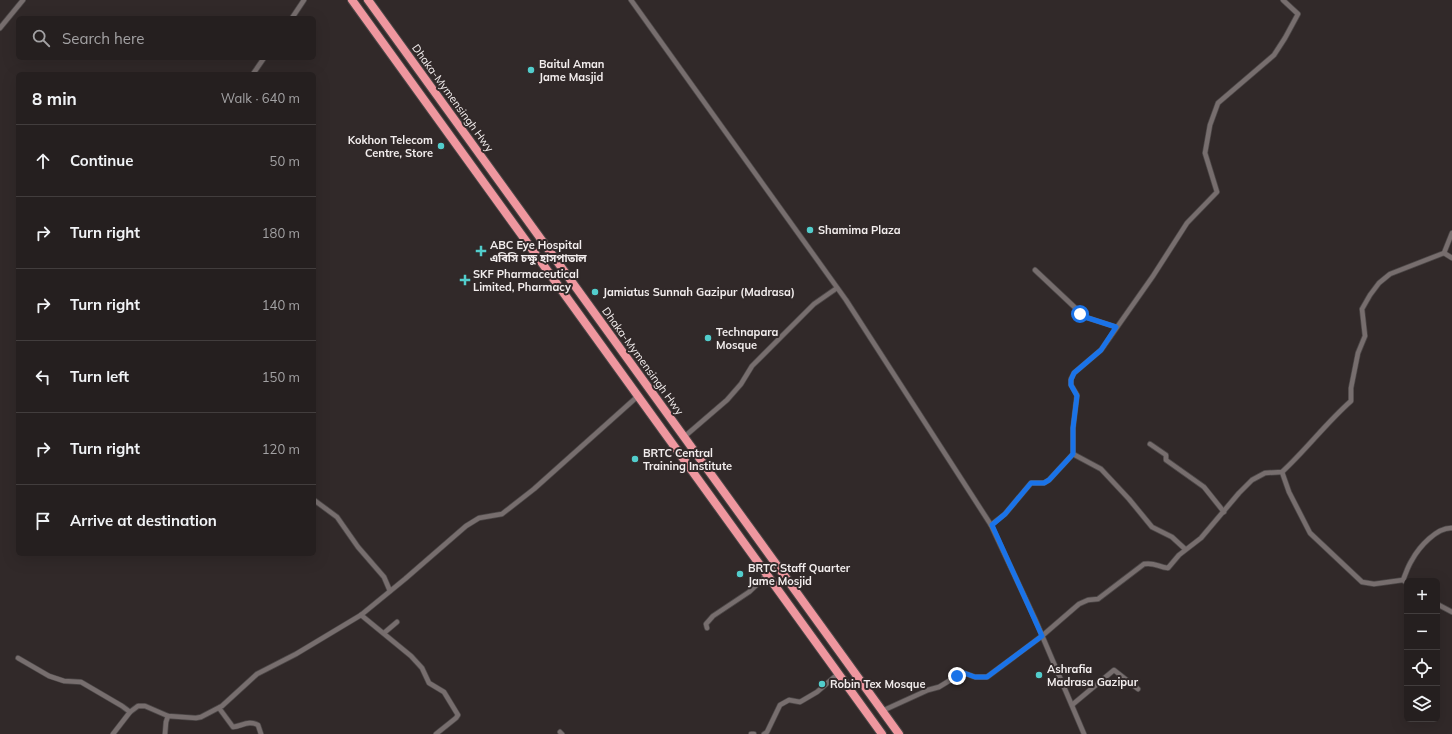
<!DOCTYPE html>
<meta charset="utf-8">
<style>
body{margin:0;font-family:Mulish,"Noto Sans Bengali",sans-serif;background:#2d2728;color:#f1f3f6}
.controls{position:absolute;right:12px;bottom:12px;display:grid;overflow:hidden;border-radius:6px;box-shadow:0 4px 16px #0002}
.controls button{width:36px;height:36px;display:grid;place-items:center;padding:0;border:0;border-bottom:1px solid #423d3d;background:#251f1f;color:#f1f3f6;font:20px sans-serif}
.stop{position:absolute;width:12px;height:12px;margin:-9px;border:3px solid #1a73e8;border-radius:50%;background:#fff}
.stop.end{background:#1a73e8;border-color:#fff;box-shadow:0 1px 4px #0008}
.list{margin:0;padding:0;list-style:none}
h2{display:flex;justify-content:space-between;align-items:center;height:52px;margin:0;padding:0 16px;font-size:17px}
h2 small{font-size:13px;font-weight:400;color:#a3a2a4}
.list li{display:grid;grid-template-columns:26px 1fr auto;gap:12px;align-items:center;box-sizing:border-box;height:72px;padding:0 16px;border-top:1px solid #423d3d}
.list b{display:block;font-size:15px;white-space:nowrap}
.list em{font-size:13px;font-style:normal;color:#a3a2a4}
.icon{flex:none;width:22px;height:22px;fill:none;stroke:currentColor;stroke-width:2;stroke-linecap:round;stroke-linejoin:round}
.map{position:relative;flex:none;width:1452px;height:734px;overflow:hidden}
.search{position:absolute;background:#251f1f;box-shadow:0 4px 16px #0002;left:16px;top:16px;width:300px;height:44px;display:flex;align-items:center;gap:10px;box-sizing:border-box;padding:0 14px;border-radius:6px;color:#a3a2a4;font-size:15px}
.panel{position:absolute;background:#251f1f;box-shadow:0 4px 16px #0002;left:16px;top:72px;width:300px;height:484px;border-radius:6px}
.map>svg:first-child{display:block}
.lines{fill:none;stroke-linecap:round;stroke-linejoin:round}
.street-casing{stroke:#4c4747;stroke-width:6}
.highway-casing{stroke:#4c4747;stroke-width:10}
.street{stroke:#776e6e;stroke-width:4.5}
.highway{stroke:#ef979f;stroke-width:8}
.route{stroke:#1a73e8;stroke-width:5}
.poi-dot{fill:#52cdcc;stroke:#312929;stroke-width:1.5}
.labels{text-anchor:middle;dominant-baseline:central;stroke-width:4;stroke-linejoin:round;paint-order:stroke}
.poi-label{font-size:11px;font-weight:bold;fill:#f2eded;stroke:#312929;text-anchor:start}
.street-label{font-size:11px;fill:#f2eded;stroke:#312929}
</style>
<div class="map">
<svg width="1452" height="734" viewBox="0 0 1452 734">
<rect width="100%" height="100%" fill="#312929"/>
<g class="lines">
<g class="street-casing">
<g id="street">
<path d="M631,0L846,300L991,525L1035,619L1084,734"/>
<path d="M292,18L304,0"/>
<path d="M0,28L23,0"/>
<path d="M253,74L264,58"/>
<path d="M1444,253L1452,258"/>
<path d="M1035,270L1085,317L1116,327"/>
<path d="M684,437L727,400L741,384L752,366L814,304L837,288"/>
<path d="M1150,444L1166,455V460L1204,487L1224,512"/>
<path d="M1282,472L1289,492L1310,533L1362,582L1374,584L1403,580L1407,583"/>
<path d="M314,500L337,517L358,547L384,577L390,591"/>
<path d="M991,525L1005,514L1031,483H1044L1049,480L1073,454"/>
<path d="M1185,549L1172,537L1152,527L1129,499L1101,469L1073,454V428L1077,395L1071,385V379L1074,373L1101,350L1153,276L1187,223L1217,192L1205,153L1210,125L1218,103L1274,55L1285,38L1298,14L1283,0"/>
<path d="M1403,580C1406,573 1408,566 1412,560C1419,547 1437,527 1452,528"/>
<path d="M1437,604L1452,612"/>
<path d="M361,615L411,656L422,668L429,683L444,692L458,715L456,718L436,734"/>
<path d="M707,628L706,624L713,616L749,592L767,575"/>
<path d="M384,633L397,622"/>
<path d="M18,658L49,676L64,681L81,682L122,706L130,712"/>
<path d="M1072,705L1114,670L1138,689"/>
<path d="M219,708L233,727C242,726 249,720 258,725L261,734"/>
<path d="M882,711L928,690L939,687L957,676L964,673L975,677H987L1042,636L1079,604L1088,600L1098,599L1144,564C1155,562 1158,567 1168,568L1179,555L1201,538L1239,493L1252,480L1265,473L1282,472C1306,450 1326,423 1351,401V388L1358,353L1365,336L1362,309L1370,295L1379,283L1390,274L1444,253L1452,233"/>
<path d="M560,732L562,734"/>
<path d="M113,734L130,712L138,706H145L168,716L196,718L201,717L222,706L257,674L296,654L361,615L405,579L466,526L479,518L502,514L534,489L638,396"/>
<path d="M165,734L166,722L168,716"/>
<path d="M751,734H754"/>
<path d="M764,734L767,732L780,705L789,700L800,702L817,692L839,673"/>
</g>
</g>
<g class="highway-casing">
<g id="highway">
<path d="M352,0L882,734"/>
<path d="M368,0L899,734"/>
</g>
</g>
<use href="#street" class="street"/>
<use href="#highway" class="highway"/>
</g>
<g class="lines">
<path class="route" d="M957,676L964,673L975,677H987L1042,636L992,525L1005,514L1031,483H1044L1049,480L1073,454V428L1077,396L1071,385V380L1074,373L1101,350L1116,327L1085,317L1080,314"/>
</g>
<g class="poi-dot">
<circle cx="531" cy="70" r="4"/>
<circle cx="441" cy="146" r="4"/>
<circle cx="810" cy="230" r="4"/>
<path d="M479 245h4v4h4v4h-4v4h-4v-4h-4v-4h4z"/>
<path d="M463 274h4v4h4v4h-4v4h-4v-4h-4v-4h4z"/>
<circle cx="595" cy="292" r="4"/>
<circle cx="708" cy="338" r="4"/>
<circle cx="635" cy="459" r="4"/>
<circle cx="740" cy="574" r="4"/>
<circle cx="1039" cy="675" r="4"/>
<circle cx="822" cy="684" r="4"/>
</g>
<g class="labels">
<g class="poi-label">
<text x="539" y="64">Baitul Aman<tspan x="539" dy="13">Jame Masjid</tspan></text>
<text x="433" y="140" text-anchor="end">Kokhon Telecom<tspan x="433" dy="13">Centre, Store</tspan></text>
<text x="818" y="230">Shamima Plaza</text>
<text x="490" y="245">ABC Eye Hospital<tspan x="490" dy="13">এবিসি চক্ষু হাসপাতাল</tspan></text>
<text x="473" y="274">SKF Pharmaceutical<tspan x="473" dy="13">Limited, Pharmacy</tspan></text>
<text x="603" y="292">Jamiatus Sunnah Gazipur (Madrasa)</text>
<text x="716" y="332">Technapara<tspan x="716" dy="13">Mosque</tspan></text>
<text x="643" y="453">BRTC Central<tspan x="643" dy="13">Training Institute</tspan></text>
<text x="748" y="568">BRTC Staff Quarter<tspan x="748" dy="13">Jame Mosjid</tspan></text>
<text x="1047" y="669">Ashrafia<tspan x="1047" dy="13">Madrasa Gazipur</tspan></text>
<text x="830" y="684">Robin Tex Mosque</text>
</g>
<g class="street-label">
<text transform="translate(453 98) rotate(54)">Dhaka-Mymensingh Hwy</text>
<text transform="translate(643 361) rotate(54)">Dhaka-Mymensingh Hwy</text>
</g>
</g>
</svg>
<div class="controls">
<button>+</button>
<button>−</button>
<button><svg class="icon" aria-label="locate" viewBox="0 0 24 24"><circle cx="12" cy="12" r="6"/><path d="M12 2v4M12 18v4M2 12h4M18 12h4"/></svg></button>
<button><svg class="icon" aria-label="layers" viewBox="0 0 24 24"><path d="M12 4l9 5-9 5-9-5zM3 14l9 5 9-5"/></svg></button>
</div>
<div class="stop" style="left:1080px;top:314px"></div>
<div class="stop end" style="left:957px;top:676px"></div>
<div class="search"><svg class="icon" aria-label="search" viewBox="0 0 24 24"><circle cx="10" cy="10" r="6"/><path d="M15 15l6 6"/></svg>Search here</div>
<section class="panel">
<h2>8 min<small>Walk · 640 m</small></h2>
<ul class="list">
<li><svg class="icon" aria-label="ahead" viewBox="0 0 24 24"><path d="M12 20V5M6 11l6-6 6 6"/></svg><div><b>Continue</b></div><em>50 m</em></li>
<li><svg class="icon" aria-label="right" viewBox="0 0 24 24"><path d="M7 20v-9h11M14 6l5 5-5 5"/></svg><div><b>Turn right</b></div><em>180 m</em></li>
<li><svg class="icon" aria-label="right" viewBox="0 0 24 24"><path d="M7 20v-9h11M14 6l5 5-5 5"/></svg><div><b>Turn right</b></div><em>140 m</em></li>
<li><svg class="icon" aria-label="left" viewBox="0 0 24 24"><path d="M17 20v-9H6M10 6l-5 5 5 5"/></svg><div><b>Turn left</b></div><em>150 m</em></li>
<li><svg class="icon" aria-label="right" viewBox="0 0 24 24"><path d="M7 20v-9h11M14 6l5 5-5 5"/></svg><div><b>Turn right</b></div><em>120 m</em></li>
<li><svg class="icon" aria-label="arrive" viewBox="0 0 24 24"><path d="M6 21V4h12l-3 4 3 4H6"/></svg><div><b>Arrive at destination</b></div></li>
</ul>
</section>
</div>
